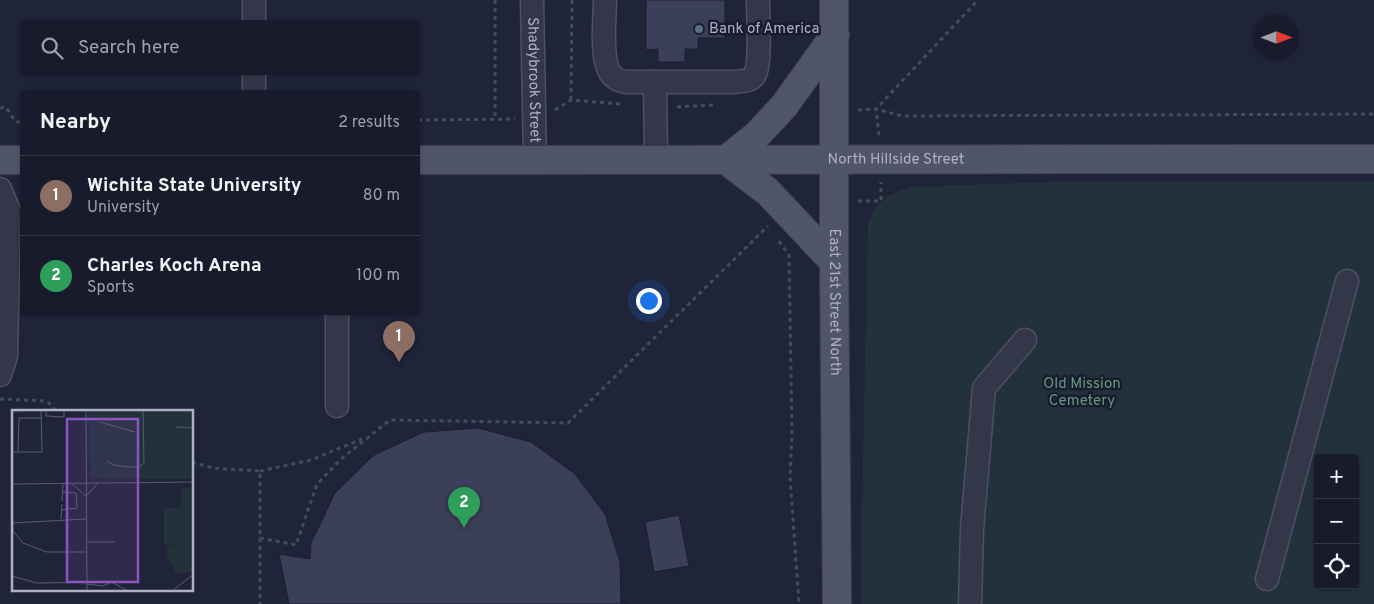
<!DOCTYPE html>
<meta charset="utf-8">
<style>
body{margin:0;font-family:Overpass,sans-serif;background:#212433;color:#f1f3f6}
.controls{position:absolute;right:15px;bottom:15px;display:grid;overflow:hidden;border-radius:5px;box-shadow:0 1px 4px #0004}
.controls button{width:45px;height:45px;display:grid;place-items:center;padding:0;border:0;border-bottom:1px solid #363947;background:#181b2b;color:#f1f3f6;font:25px sans-serif}
.compass{position:absolute;left:1254px;top:15px;width:45px;height:45px;border-radius:50%;background:#181b2b;box-shadow:0 1px 4px #0004;rotate:90deg}
.you{position:absolute;left:648px;top:300px;width:18px;height:18px;margin:-12px;border:4px solid #fff;border-radius:50%;background:#1a73e8;box-shadow:0 0 0 8px #1a73e833}
.badge{display:grid;place-items:center;width:32px;height:32px;border-radius:50%;background:#0f766e;color:#fff;font-size:16px;font-weight:700}
.pin{position:absolute;translate:-50% -41px;filter:drop-shadow(0 1px 2px #0008)}
.pin::after{content:'';position:absolute;top:26px;width:18px;height:15px;background:inherit;clip-path:polygon(0 0,100% 0,50% 100%)}
.list{margin:0;padding:0;list-style:none}
h2{display:flex;justify-content:space-between;align-items:center;height:65px;margin:0;padding:0 20px;font-size:21px}
h2 small{font-size:16px;font-weight:400;color:#9fa1a9}
.list li{display:grid;grid-template-columns:32px 1fr auto;gap:15px;align-items:center;box-sizing:border-box;height:80px;padding:0 20px;border-top:1px solid #363947}
.list b{display:block;font-size:19px;white-space:nowrap}
.list p{margin:0;font-size:16px;white-space:nowrap;color:#9fa1a9}
.list em{font-size:16px;font-style:normal;color:#9fa1a9}
.icon{flex:none;width:28px;height:28px;fill:none;stroke:currentColor;stroke-width:2;stroke-linecap:round;stroke-linejoin:round}
.map{position:relative;flex:none;width:1374px;height:604px;overflow:hidden}
.search{position:absolute;background:#181b2b;box-shadow:0 1px 4px #0004;left:20px;top:20px;width:400px;height:55px;display:flex;align-items:center;gap:12px;box-sizing:border-box;padding:0 18px;border-radius:5px;color:#9fa1a9;font-size:19px}
.panel{position:absolute;background:#181b2b;box-shadow:0 1px 4px #0004;left:20px;top:90px;width:400px;height:225px;border-radius:5px}
.map>svg:first-child{display:block}
.green{fill:#22313a;fill-rule:evenodd}
.building{fill:#3c3f59;stroke:#1b1e30}
.lines{fill:none;stroke-linecap:round;stroke-linejoin:round}
.minor-casing{stroke:#4e5164;stroke-width:25}
.major-casing{stroke:#3d4053;stroke-width:30}
.path{stroke:#3f4e57;stroke-width:3;stroke-dasharray:4 4;stroke-linecap:butt}
.minor{stroke:#343749;stroke-width:22}
.major{stroke:#515569;stroke-width:28}
.service-dot{fill:#5c6f8a;stroke:#191c2e;stroke-width:2}
.labels{text-anchor:middle;dominant-baseline:central;stroke-width:5;stroke-linejoin:round;paint-order:stroke}
.poi-label{font-size:15px;fill:#aeb1c6;stroke:#191c2e;text-anchor:start}
.street-label{font-size:15px;fill:#aeb1c6;stroke:#191c2e}
.park-label{font-size:15px;fill:#65977e;stroke:#191c2e}
.inset-road{fill:none;stroke:#595c71;stroke-width:1}
.view{fill:#8a54c1;fill-opacity:0.15;stroke:#8a54c1;stroke-width:2.5}
.inset-edge{fill:none;stroke:#aeb1c6;stroke-width:2.5}
</style>
<div class="map">
<svg width="1374" height="604" viewBox="0 0 1374 604">
<rect width="100%" height="100%" fill="#202439"/>
<path class="green" d="M1074,181H1374V604H862L861,548L868,224C878,199 886,195 911,187ZM1318,458H1355V585H1318Z"/>
<g class="building">
<path d="M646,0H725V38H698V49H685V62H658V49L646,50Z"/>
<path d="M478,428L531,442L575,474L605,514L620,562L621,603L630,604H289L279,554L310,559L311,543L335,493L374,455L424,432Z"/>
<path d="M679,515L689,566L654,572L645,522Z"/>
</g>
<g class="lines">
<g class="minor-casing">
<g id="minor">
<path d="M254,0V22"/>
<path id="s1" d="M532,0L535,160"/>
<path d="M605,0C605,17 599,66 614,77C617,80 622,81 625,82H734C742,81 751,82 755,74C761,63 758,15 758,0"/>
<path d="M254,72V92"/>
<path d="M655,82L656,160"/>
<path d="M0,189L9,211L6,356L0,375"/>
<path d="M337,406V312"/>
<path d="M1267,579L1347,281"/>
<path d="M970,604L972,529L984,388L1025,340"/>
</g>
</g>
<g class="major-casing">
<g id="major">
<path id="s2" d="M834,0V262L837,604"/>
<path d="M0,160H22"/>
<path id="s3" d="M418,160L1374,159"/>
<path d="M834,262L768,192L726,160L757,135L784,106L835,35"/>
</g>
</g>
<g class="path">
<path d="M495,0V120"/>
<path d="M571,100L572,0"/>
<path d="M677,107L713,105"/>
<path d="M0,108L6,107L15,121L22,123"/>
<path d="M555,110L571,100L621,104"/>
<path d="M858,110L876,109L902,116L1374,114"/>
<path d="M418,120L515,119"/>
<path d="M879,135L876,109L978,0"/>
<path d="M858,201H881V182"/>
<path d="M779,241L789,255L792,435L790,477L799,604"/>
<path d="M0,399L47,401L57,412"/>
<path d="M192,462L213,468L260,471V604"/>
<path d="M260,471L311,460L362,439"/>
<path d="M260,538L296,545L317,484L341,459L390,420L568,423L768,226"/>
</g>
<use href="#minor" class="minor"/>
<use href="#major" class="major"/>
</g>
<circle class="service-dot" cx="699" cy="29" r="5"/>
<g class="labels">
<g class="poi-label">
<text x="709" y="29">Bank of America</text>
</g>
<g class="street-label">
<text stroke="none"><textPath href="#s1" startOffset="80">Shadybrook Street</textPath></text>
<text stroke="none"><textPath href="#s3" startOffset="478">North Hillside Street</textPath></text>
<text stroke="none"><textPath href="#s2" startOffset="302">East 21st Street North</textPath></text>
</g>
<g class="park-label">
<text x="1082" y="384">Old Mission<tspan x="1082" dy="17">Cemetery</tspan></text>
</g>
</g>
<g transform="translate(12 410)">
<rect width="181" height="181" fill="#202439"/>
<path d="M76,0H181V69L79,68ZM170,78H181V160L177,163H164L155,146V135L168,134H152V98H168Z" fill="#22313a"/>
<path class="inset-road" d="M34,0V6L52,7V0M74,0L75,181M0,1L34,0M88,12L123,22M164,17L182,18M6,41L7,8H29M0,42H30L29,0M0,42V0M95,51L101,55L117,57H127L132,53L131,0M59,73L74,86L86,73M0,74L182,72M0,87L1,121L11,133L35,142H74M50,91L51,73M50,100L65,98L64,83L50,82M49,109L50,94M0,113L74,109M75,132H103M0,166L25,173L100,172L91,176L75,174M100,172L116,181M160,181L182,164"/>
<path class="view" d="M55,9H126V172H55Z"/>
<rect width="181" height="181" class="inset-edge"/>
</g>
</svg>
<div class="controls">
<button>+</button>
<button>−</button>
<button><svg class="icon" aria-label="locate" viewBox="0 0 24 24"><circle cx="12" cy="12" r="6"/><path d="M12 2v4M12 18v4M2 12h4M18 12h4"/></svg></button>
</div>
<svg class="compass" viewBox="-18 -18 36 36"><path d="M0-13l5 13h-10z" fill="#e53935"/><path d="M0 13l5-13h-10z" fill="#9fa1a9"/></svg>
<div class="you"></div>
<div class="pin badge" style="left:399px;top:362px;background:#8d6e63">1</div>
<div class="pin badge" style="left:464px;top:528px;background:#2e9e5b">2</div>
<div class="search"><svg class="icon" aria-label="search" viewBox="0 0 24 24"><circle cx="10" cy="10" r="6"/><path d="M15 15l6 6"/></svg>Search here</div>
<section class="panel">
<h2>Nearby<small>2 results</small></h2>
<ul class="list">
<li><span class="badge" style="background:#8d6e63">1</span><div><b>Wichita State University</b><p>University</p></div><em>80 m</em></li>
<li><span class="badge" style="background:#2e9e5b">2</span><div><b>Charles Koch Arena</b><p>Sports</p></div><em>100 m</em></li>
</ul>
</section>
</div>
